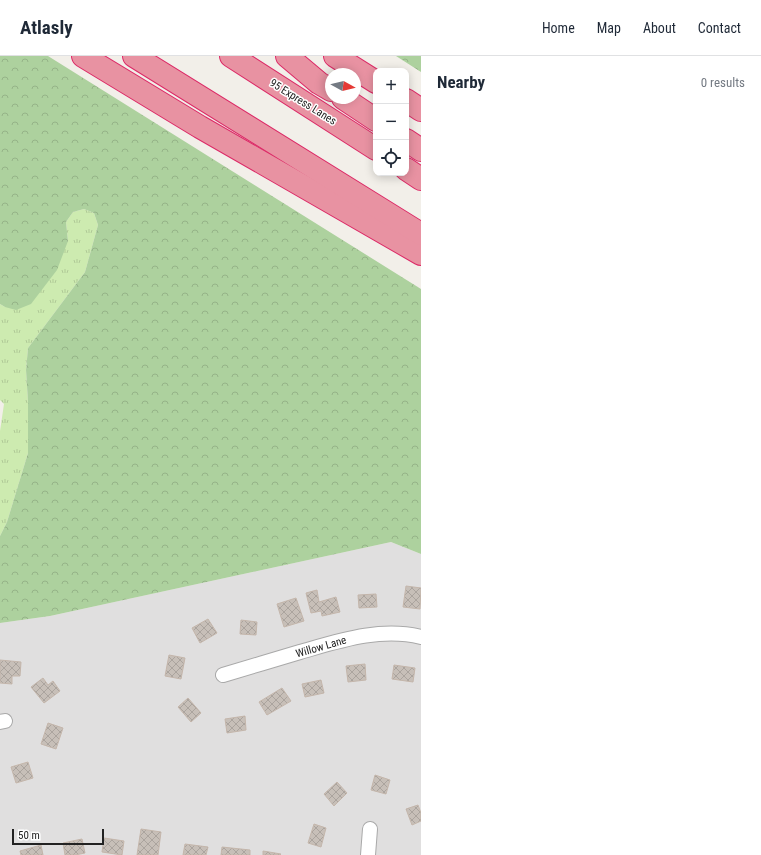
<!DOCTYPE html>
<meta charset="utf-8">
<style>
body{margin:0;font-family:"Roboto Condensed",sans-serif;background:#f6f6f7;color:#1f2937}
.controls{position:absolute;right:12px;top:12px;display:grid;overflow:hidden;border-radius:8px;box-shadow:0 2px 10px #0003}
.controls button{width:36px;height:36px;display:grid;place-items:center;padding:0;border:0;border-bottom:1px solid #e0e1e3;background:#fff;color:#1f2937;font:20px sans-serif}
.compass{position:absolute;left:325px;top:12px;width:36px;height:36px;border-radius:50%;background:#fff;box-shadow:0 2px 10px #0003;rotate:98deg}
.scale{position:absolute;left:12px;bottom:10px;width:92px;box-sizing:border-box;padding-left:4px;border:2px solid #222;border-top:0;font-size:11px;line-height:14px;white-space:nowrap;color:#222;-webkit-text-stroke:3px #fff;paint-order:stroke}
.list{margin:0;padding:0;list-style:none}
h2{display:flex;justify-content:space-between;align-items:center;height:52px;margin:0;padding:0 16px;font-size:17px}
h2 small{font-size:13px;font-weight:400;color:#747a83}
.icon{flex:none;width:22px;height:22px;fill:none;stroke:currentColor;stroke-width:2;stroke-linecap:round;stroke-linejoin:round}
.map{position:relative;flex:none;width:421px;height:799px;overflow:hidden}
header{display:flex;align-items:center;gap:24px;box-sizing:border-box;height:56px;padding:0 20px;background:#fff;border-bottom:1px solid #e0e1e3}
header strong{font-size:19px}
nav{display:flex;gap:22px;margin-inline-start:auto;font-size:14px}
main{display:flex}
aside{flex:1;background:#fff}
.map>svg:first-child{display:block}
.residential{fill:#e0dfdf}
.grass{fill:url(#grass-tufts)}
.forest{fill:url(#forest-crowns)}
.building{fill:url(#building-cross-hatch);stroke:#c4b6ab}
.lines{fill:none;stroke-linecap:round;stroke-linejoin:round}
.minor-casing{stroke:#a9a9a9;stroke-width:16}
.motorway-casing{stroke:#dc2a67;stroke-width:24}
.minor{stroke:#fff;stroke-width:14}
.motorway{stroke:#e892a2;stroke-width:22}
.labels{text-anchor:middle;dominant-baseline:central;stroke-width:3;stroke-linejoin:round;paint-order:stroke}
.street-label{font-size:11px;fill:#222;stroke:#fff}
</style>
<header>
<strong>Atlasly</strong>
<nav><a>Home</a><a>Map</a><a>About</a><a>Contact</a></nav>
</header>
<main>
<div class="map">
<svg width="421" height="799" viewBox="0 0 421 799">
<defs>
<pattern id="grass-tufts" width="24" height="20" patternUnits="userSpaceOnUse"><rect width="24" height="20" fill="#cdebb0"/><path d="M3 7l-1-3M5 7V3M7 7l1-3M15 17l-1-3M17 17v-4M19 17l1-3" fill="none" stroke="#b0c997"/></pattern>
<pattern id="forest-crowns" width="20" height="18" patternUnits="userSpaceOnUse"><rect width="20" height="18" fill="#add19e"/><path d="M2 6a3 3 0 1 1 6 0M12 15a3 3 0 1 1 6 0" fill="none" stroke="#95b388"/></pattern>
<pattern id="building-cross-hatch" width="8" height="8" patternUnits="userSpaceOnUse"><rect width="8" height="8" fill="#c7bfb8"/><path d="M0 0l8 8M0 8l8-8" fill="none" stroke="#aba49e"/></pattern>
</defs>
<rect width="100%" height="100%" fill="#f2efe9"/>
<path class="residential" d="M391,486L421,498V799H0V567L50,560Z"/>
<path class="grass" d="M84,153L94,157L98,169L85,216L28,292L26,314L28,346V397L7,466L0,480V375L4,348L0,344V248L5,251L68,185L66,166L73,156Z"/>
<g class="forest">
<path d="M0,0H48L421,233V498L391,486L50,560L0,567V480L7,466L28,397V346L26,314L28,292L85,216L98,169L94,157L84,153L73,156L66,166L68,185L57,214L31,248L16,254L5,251L0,248Z"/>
<path d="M396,0H421V16Z"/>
</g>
<g class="building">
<path d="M406,530L421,532L420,553L403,551Z"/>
<path d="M317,534L319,546L336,541L340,556L322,560L321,555L311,557L306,537Z"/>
<path d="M376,538L377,551L359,552L358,539Z"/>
<path d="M296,542L304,565L284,571L277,548Z"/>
<path d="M208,563L217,577L200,587L192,572Z"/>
<path d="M241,564L257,566L256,579L240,578Z"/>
<path d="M169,599L185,602L181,623L165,620Z"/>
<path d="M0,604L21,606L20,620H12V628L0,627Z"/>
<path d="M365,608L366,624L348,626L346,610Z"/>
<path d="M394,609L415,612L413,626L392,623Z"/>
<path d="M43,622L48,629L53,625L60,635L44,647L31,631Z"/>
<path d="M321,624L324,637L305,641L302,628Z"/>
<path d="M282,632L291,645L267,659L259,646Z"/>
<path d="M188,642L201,657L191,666L178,651Z"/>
<path d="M245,660L246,674L227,677L225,663Z"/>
<path d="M48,667L63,672L56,693L41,688Z"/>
<path d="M28,706L33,722L16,727L11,711Z"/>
<path d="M375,719L390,724L386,738L371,734Z"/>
<path d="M337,726L347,737L334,750L324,738Z"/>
<path d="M418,749L421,757V765L412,769L406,753Z"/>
<path d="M314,768L326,772L321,791L308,787Z"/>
<path d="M141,773L161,776L158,799H137Z"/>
<path d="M104,782L124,785L122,799L102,796Z"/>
<path d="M82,783L85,797L75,799H65L63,787Z"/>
<path d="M185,788L208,791L206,799H183Z"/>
<path d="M41,789L43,799H21L20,795Z"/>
<path d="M222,791L250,794V799H221Z"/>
<path d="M263,795L281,798L280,799H263Z"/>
</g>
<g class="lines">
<g class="minor-casing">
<g id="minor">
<path d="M223,619C249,611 274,604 300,596C339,585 380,571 421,581"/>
<path d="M0,666L5,665"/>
<path d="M368,799L370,773"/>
</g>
</g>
<g class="motorway-casing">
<g id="motorway">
<path d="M83,0L200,71L421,198"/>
<path d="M134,0L421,178"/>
<path d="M231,0L376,93"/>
<path d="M287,0L319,27L331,34"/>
<path d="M335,0L376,26"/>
<path d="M343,42L376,64"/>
<path d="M406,44L421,54"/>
<path d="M406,84L421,94"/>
<path d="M406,113L421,123"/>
</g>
</g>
<use href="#minor" class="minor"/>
<use href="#motorway" class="motorway"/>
</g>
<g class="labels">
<g class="street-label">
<text transform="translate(303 46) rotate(32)">95 Express Lanes</text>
<text transform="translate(321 591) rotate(-16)">Willow Lane</text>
</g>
</g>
</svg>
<div class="controls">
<button>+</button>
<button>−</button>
<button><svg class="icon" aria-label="locate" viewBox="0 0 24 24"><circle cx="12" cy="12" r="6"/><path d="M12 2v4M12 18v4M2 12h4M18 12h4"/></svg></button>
</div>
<svg class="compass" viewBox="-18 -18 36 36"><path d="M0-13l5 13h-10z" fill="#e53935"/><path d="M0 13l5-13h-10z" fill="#747a83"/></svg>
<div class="scale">50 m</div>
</div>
<aside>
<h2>Nearby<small>0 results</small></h2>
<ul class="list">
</ul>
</aside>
</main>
